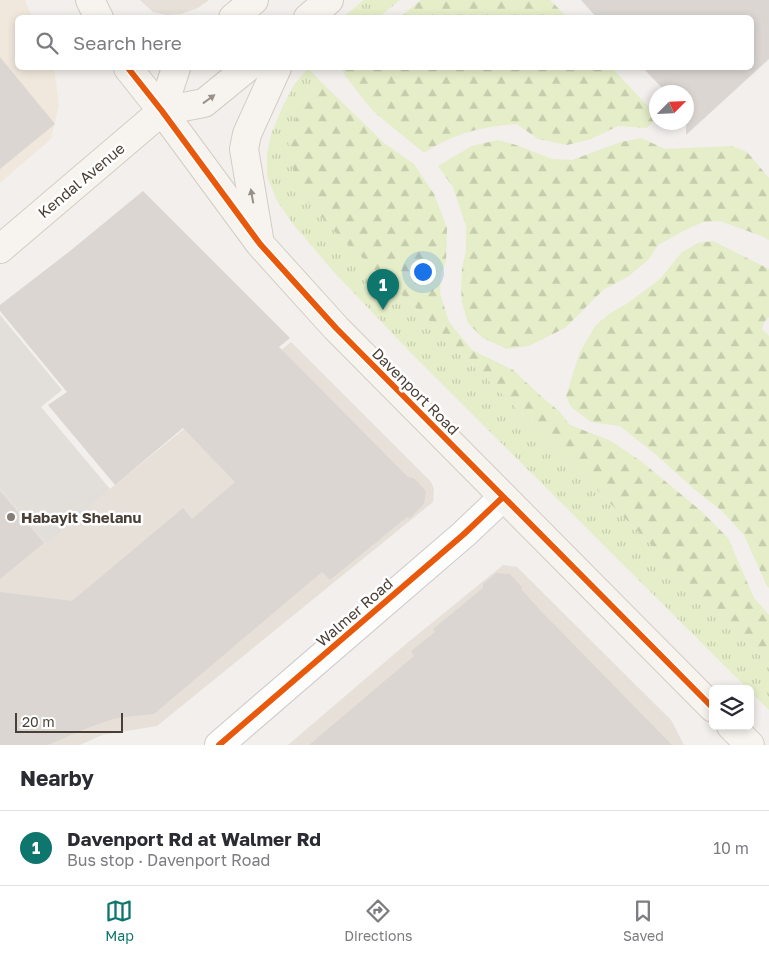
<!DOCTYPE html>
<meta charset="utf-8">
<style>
body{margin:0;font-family:"Golos Text",sans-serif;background:#f7f7f7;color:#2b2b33}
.controls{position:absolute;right:15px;bottom:15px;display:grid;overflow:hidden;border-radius:8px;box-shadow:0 2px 8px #0003}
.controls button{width:45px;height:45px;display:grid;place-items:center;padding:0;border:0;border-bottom:1px solid #e1e1e2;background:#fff;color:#2b2b33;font:25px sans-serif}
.compass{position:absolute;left:649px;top:85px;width:45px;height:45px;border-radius:50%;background:#fff;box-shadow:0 2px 8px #0003;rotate:66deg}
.scale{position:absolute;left:15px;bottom:12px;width:108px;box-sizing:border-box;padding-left:5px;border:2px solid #4a3f36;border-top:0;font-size:14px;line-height:18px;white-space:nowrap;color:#4a3f36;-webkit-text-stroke:4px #fff;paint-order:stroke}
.you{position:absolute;left:422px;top:271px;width:18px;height:18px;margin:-12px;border:4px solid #fff;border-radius:50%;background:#1a73e8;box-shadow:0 0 0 8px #1a73e833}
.badge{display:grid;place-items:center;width:32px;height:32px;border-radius:50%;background:#0f766e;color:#fff;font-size:16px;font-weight:700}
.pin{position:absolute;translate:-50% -41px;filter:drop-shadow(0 1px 2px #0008)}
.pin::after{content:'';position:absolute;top:26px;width:18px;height:15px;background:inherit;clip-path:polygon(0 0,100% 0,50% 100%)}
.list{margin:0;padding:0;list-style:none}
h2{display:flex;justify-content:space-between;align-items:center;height:65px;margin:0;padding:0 20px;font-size:21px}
h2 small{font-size:16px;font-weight:400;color:#7c7c81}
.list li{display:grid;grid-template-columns:32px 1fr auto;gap:15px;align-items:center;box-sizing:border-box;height:75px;padding:0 20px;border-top:1px solid #e1e1e2}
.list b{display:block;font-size:19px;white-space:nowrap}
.list p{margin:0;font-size:16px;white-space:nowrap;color:#7c7c81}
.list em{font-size:16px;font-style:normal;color:#7c7c81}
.icon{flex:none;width:28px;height:28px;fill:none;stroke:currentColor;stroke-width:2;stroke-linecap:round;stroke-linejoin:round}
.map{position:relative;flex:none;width:769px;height:745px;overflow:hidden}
.search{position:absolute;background:#fff;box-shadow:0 2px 8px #0003;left:15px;right:15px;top:15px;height:55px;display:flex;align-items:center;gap:12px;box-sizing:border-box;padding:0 18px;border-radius:8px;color:#7c7c81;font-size:19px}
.sheet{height:140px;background:#fff}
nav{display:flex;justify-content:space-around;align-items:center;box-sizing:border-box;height:70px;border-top:1px solid #e1e1e2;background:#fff;font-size:14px;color:#7c7c81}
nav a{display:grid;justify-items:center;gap:2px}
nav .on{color:#0f766e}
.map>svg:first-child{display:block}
.residential{fill:#e7e0d9}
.education{fill:#f1e8dd}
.grass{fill:url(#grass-tufts)}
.forest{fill:url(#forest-firs)}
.parking{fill:#e2deda}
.building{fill:#dbd6d2}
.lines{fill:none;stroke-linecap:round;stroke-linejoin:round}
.street-casing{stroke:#cfcbc8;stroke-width:30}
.secondary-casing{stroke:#d4ccc3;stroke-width:30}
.street{stroke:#fdfdfc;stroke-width:28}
.secondary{stroke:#f7f4ef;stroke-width:28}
.cycleway-casing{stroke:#fff;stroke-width:9}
.cycleway{stroke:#e8590c;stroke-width:6}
.oneway{fill:#989089}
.poi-dot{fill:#857d76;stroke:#fff;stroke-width:2}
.labels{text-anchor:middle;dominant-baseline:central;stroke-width:5;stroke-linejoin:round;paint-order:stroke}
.street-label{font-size:15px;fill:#4a3f36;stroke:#fff}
.poi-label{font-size:15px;font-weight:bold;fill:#4a3f36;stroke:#fff;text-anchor:start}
</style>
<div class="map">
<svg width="769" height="745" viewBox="0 0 769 745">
<defs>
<pattern id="grass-tufts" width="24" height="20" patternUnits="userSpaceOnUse" patternTransform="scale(1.25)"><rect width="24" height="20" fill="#e5eec9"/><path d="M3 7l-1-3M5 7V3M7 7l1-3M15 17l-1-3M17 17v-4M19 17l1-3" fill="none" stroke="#c6cdad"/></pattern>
<pattern id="forest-firs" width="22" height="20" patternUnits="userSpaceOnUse" patternTransform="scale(1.25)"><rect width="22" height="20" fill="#e5eec9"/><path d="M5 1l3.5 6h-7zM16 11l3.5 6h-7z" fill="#c6cdad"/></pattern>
</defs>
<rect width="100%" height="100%" fill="#f2efec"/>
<g class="residential">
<path d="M140,0H209L198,8L181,14L166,15L153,12Z"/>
<path d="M291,342L431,482L434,489L433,502L157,726L102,735L80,745H0V488L47,544L110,489Z"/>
<path d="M503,565L517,567L671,720L684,745H288L406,644Z"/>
</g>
<path class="education" d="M0,0H25L32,17L18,18V68H54L59,104L51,139L0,183Z"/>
<g class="grass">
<path d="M364,0H400L379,17H343Z"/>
<path d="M308,68L321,82L303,104L305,198L335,232L434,325L769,664V710L750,691V689H748L411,353L334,272L293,224L277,201L267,176V154L271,134L282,108L294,85Z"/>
</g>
<g class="forest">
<path d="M421,0H550L567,17H400Z"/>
<path d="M341,68H612L656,115V118L647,128L618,126L591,139L567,145L538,139L517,124C484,126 451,134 424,153L373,111L346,77Z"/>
<path d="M321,82L384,143L414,164L434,194L447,228L446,261L441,274L440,293L449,322L472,350L513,370L543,398L559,411L570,425L611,441L642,462L701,511L728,538L754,598L769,615V664L434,325L335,232L305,198L293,169L289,152L288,136L303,104Z"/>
<path d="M641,138L665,149L732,146L747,152L769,178V240L764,237L720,221L703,222L685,230L658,245L649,259L629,276L603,290L565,328L529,346L507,349L483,338L468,323L462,302L461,288L462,269L466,250V226L453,187L438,166L472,146L498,140L516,145L552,159L572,160L621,142Z"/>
<path d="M713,241L769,269V317L764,322L762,329L769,336V588L767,586L744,535L722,511L694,489L654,453L620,426L591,422L571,407L566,396L580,352L595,326L609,314L628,303L660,279L682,252L698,243Z"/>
</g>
<path class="parking" d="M0,315L62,390L41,407L110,489L47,544L0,488Z"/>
<g class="building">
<path d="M581,0H769V59L686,135V92H666L643,68H752V18H597Z"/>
<path d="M0,57L55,124L0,169Z"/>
<path d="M143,191L290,338L279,347L408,477L414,478L426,491L424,504L410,518L407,517L330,580L322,572L154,714L124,717L113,719L85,729L48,745H0V592L72,601L183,508L192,519L235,482L183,428L115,485L48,405L67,392L0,311V305L70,251Z"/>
<path d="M0,491L44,543L0,579Z"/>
<path d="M496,573L510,574L522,587V590L541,611L672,745H309L414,656L411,651L435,632L433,629L483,588V584Z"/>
</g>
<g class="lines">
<g class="street-casing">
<path id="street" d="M219,745L464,534L503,497"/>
</g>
<g class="secondary-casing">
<g id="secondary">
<path d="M90,0L99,18"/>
<path d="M233,18L254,0"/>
<path d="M308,18L329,0"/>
<path d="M128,68L162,111L260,244L336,328L713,708"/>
<path d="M162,111L176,68"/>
<path d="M259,238L244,149L247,134L277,68"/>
<path d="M0,249L162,111L204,103L247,68"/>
<path d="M731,726L750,745"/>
</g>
</g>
<use href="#street" class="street"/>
<use href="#secondary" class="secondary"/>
<g class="cycleway-casing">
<g id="cycleway">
<path d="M128,68L162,111L260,244L336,328L713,708"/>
<path d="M219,745L464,534L503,497"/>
</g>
</g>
<use href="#cycleway" class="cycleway"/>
</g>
<defs><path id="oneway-solid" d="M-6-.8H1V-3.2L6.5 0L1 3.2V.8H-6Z" transform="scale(1.25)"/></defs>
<g class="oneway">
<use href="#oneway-solid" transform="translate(209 99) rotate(-36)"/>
<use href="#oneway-solid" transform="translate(252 196) rotate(-100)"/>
</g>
<circle class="poi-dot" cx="11" cy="517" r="5"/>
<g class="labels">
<g class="street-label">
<text transform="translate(81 180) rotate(-40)">Kendal Avenue</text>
<text transform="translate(416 391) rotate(45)">Davenport Road</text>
<text transform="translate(354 612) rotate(-41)">Walmer Road</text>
</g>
<g class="poi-label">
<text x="21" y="517">Habayit Shelanu</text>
</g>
</g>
</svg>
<div class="controls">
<button><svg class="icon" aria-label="layers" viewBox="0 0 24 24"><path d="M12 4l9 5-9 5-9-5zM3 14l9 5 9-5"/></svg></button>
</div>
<svg class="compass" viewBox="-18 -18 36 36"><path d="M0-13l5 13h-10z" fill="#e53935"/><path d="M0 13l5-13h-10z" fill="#7c7c81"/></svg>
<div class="scale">20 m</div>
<div class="you"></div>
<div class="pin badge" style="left:383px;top:310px">1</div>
<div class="search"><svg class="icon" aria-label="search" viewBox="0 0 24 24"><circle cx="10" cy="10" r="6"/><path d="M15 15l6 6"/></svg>Search here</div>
</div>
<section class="sheet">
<h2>Nearby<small></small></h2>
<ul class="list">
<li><span class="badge">1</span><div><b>Davenport Rd at Walmer Rd</b><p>Bus stop · Davenport Road</p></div><em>10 m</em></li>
</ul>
</section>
<nav>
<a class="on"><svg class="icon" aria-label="map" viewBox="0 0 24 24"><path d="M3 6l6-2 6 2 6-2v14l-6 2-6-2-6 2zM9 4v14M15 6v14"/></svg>Map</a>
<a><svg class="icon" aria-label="directions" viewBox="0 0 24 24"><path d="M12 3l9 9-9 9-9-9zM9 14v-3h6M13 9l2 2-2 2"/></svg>Directions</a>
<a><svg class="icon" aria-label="saved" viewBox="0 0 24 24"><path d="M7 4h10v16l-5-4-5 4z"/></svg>Saved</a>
</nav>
